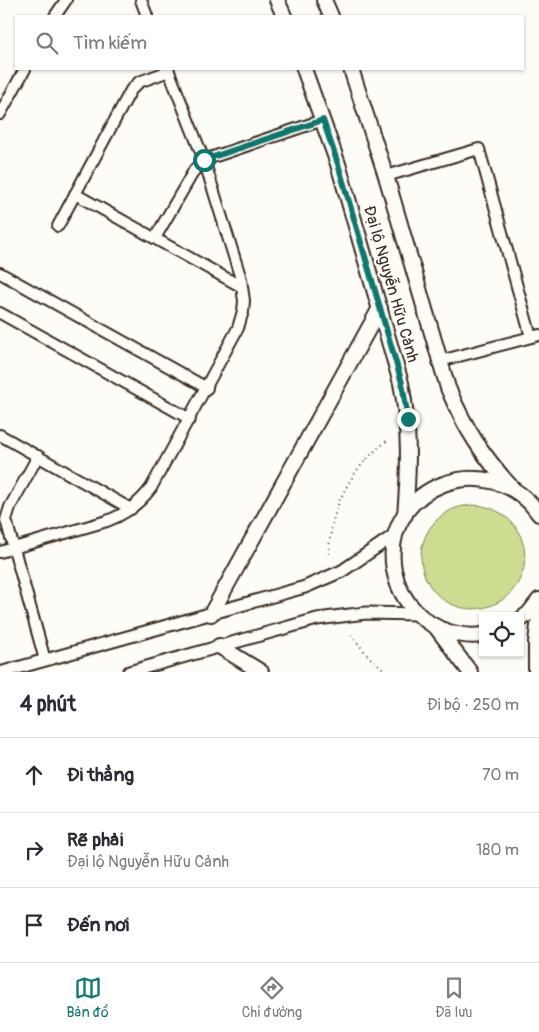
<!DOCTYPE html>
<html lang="vi">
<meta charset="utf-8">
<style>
body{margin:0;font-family:Pangolin,sans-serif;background:#f7f7f7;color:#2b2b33}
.controls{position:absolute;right:15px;bottom:15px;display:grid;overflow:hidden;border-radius:0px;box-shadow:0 1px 4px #0004}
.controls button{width:45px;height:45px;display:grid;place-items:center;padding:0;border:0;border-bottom:1px solid #e1e1e2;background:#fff;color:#2b2b33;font:25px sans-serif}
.stop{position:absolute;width:15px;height:15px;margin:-11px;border:4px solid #0f766e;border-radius:50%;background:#fff}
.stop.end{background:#0f766e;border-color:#fff;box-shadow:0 1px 5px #0008}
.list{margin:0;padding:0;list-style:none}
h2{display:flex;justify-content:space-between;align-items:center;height:65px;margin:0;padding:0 20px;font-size:21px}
h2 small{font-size:16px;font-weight:400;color:#7c7c81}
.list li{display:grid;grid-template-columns:32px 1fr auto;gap:15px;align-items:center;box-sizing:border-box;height:75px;padding:0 20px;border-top:1px solid #e1e1e2}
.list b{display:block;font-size:19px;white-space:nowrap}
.list p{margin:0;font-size:16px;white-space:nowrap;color:#7c7c81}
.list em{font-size:16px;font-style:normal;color:#7c7c81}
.icon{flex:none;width:28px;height:28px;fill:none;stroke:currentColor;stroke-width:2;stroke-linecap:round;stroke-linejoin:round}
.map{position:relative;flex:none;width:539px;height:672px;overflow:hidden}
.search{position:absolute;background:#fff;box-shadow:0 1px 4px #0004;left:15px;right:15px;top:15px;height:55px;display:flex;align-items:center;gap:12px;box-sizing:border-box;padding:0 18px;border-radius:0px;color:#7c7c81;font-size:19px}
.sheet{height:290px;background:#fff}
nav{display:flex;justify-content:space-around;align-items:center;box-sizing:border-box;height:70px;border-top:1px solid #e1e1e2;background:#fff;font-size:14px;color:#7c7c81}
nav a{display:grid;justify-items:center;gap:2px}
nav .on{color:#0f766e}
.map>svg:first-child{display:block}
.green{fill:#ccdd91;stroke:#848458}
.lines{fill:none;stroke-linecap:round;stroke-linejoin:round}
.minor-casing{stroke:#3b2a1e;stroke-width:14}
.tertiary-casing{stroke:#3b2a1e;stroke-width:15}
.secondary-casing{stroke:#3b2a1e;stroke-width:18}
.path{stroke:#3b2a1e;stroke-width:2;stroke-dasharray:1 4;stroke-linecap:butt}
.minor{stroke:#fdfcf7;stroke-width:10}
.tertiary{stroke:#fdfcf7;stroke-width:11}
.secondary{stroke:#fdfcf7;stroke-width:14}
.route{stroke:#0f766e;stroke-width:6}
.labels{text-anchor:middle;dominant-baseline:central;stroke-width:4.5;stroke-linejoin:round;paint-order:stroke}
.street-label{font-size:16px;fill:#3b2a1e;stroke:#fdfcf7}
</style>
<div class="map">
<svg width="539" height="672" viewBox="0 0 539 672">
<rect width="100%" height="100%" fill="#fdfcf7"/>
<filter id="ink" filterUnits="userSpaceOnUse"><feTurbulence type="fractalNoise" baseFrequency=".02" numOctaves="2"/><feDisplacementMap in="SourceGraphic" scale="10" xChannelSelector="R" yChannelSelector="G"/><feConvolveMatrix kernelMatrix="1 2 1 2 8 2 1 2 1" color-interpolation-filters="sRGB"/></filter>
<g filter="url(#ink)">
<circle class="green" cx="473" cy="557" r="52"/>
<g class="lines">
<g class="minor-casing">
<g id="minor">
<path d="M141,0L147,16"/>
<path d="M55,16L66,0"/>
<path d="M0,114L25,69"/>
<path d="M386,176L479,149L531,337"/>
<path d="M75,194L242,287"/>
<path d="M58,226L131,90L139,82L169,71"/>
<path d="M155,238L195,169L204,160L323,120"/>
<path d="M0,273L207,388"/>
<path d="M0,313L190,419"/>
<path d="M440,361L539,335"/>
<path d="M0,435L131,509"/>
<path d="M38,456L10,507L6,520L45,660"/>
<path d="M0,552L107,521C126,514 139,504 151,488L238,328L243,311L244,301L241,279L204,160L168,69"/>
</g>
</g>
<g class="tertiary-casing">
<g id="tertiary">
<path d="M3,672L305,587L342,571L396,534"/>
<path d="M129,672L317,619L366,613L418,614"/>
</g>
</g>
<g class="secondary-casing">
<g id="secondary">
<path d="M277,0L284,16"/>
<path d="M324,0L331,16"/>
<path d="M304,69L338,164L401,383C410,429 409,469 405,515"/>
<path d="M351,69L386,176L448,388C465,429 483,456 513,489"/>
<path d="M211,614L380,308"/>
<path d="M520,620L529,613L539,600"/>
<path d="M436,627L470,672"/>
<path d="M483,635C459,638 434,630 417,613C405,601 397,586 394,570C379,485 491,445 539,514"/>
<path d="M219,646L261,672"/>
<path d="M536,672V642L539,617"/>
</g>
</g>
<g class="path">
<path d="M329,554C330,507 350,469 388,440"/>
<path d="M351,635L369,657L387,672"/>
</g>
<use href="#minor" class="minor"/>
<use href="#tertiary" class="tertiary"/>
<use href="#secondary" class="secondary"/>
</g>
</g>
<g class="lines" filter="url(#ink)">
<path class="route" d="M204,160L323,120L338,164L402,383L408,419"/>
</g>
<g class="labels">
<g class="street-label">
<text transform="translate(391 284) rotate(74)">Đại lộ Nguyễn Hữu Cảnh</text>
</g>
</g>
</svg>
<div class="controls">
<button><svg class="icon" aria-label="locate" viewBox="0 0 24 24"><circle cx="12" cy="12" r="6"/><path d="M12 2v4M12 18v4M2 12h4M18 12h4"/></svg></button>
</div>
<div class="stop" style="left:204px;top:160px"></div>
<div class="stop end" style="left:408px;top:419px"></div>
<div class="search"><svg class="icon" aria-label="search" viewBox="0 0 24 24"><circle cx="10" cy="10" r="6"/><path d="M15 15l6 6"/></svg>Tìm kiếm</div>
</div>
<section class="sheet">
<h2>4 phút<small>Đi bộ · 250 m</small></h2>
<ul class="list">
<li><svg class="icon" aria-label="ahead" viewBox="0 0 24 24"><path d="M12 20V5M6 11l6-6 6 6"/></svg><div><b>Đi thẳng</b></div><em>70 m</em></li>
<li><svg class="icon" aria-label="right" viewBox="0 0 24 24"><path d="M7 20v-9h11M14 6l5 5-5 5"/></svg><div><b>Rẽ phải</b><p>Đại lộ Nguyễn Hữu Cảnh</p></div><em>180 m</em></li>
<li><svg class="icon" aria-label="arrive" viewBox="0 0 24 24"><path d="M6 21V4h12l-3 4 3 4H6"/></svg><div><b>Đến nơi</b></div></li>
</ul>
</section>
<nav>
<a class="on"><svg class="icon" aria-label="map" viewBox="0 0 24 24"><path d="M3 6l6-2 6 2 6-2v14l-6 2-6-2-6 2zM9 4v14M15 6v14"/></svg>Bản đồ</a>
<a><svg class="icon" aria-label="directions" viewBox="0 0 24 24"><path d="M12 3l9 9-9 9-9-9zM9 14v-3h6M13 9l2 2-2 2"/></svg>Chỉ đường</a>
<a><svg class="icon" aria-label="saved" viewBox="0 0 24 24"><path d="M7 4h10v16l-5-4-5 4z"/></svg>Đã lưu</a>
</nav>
